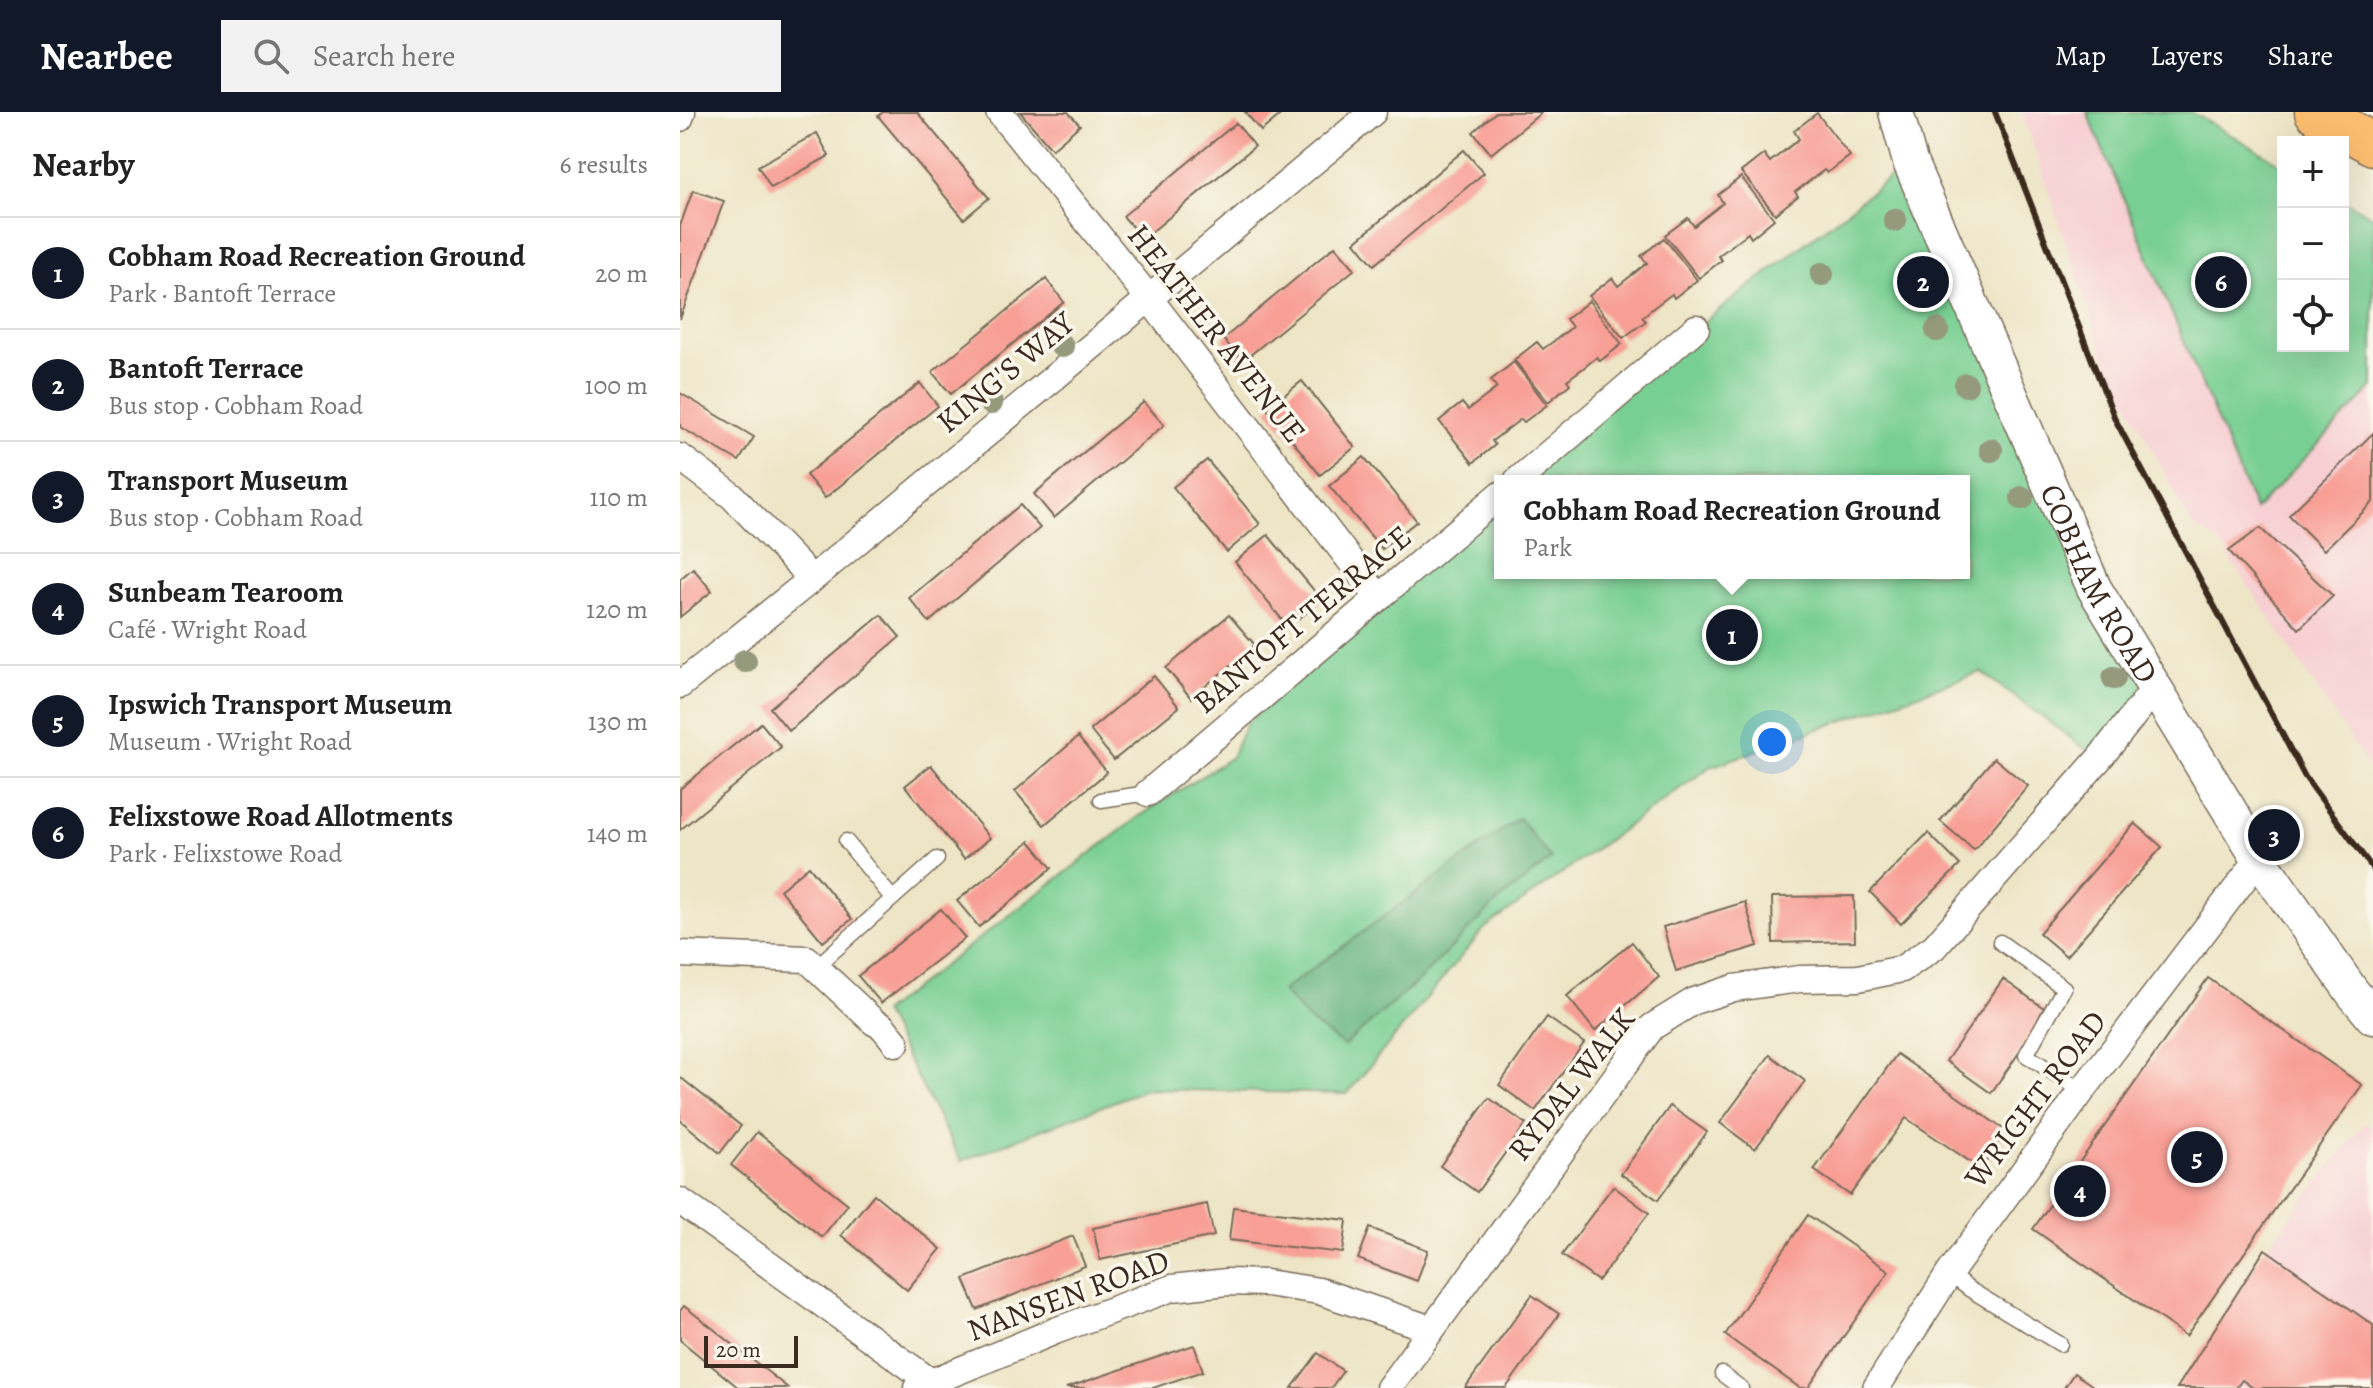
<!DOCTYPE html>
<meta charset="utf-8">
<style>
body{margin:0;font-family:Alegreya,serif;background:#f2f2f2;color:#222}
.controls{position:absolute;right:24px;top:24px;display:grid;overflow:hidden;border-radius:0px;box-shadow:0 8px 32px #0002}
.controls button{width:72px;height:72px;display:grid;place-items:center;padding:0;border:0;border-bottom:2px solid #e0e0e0;background:#fff;color:#222;font:40px sans-serif}
.scale{position:absolute;left:24px;bottom:20px;width:94px;box-sizing:border-box;padding-left:8px;border:4px solid #3b2a1e;border-top:0;font-size:22px;line-height:28px;white-space:nowrap;color:#3b2a1e;-webkit-text-stroke:6px #fbf7ec;paint-order:stroke}
.you{position:absolute;left:1092px;top:630px;width:28px;height:28px;margin:-20px;border:6px solid #fff;border-radius:50%;background:#1a73e8;box-shadow:0 0 0 12px #1a73e833}
.badge{display:grid;place-items:center;width:52px;height:52px;border-radius:50%;background:#111827;color:#fff;font-size:26px;font-weight:700}
.pin{position:absolute;translate:-50% -50%;border:4px solid #fff;box-shadow:0 2px 8px #0006}
.popup{position:absolute;left:814px;top:363px;width:476px;height:104px;box-sizing:border-box;display:grid;place-content:center;border-radius:0px;background:#fff;filter:drop-shadow(0 2px 6px #0005);font-size:26px;white-space:nowrap;color:#767676}
.popup b{font-size:30px;color:#222}
.popup::after{content:'';position:absolute;left:50%;top:100%;margin-left:-16px;border:16px solid transparent;border-top-color:#fff}
.list{margin:0;padding:0;list-style:none}
h2{display:flex;justify-content:space-between;align-items:center;height:104px;margin:0;padding:0 32px;font-size:34px}
h2 small{font-size:26px;font-weight:400;color:#767676}
.list li{display:grid;grid-template-columns:52px 1fr auto;gap:24px;align-items:center;box-sizing:border-box;height:112px;padding:0 32px;border-top:2px solid #e0e0e0}
.list b{display:block;font-size:30px;white-space:nowrap}
.list p{margin:0;font-size:26px;white-space:nowrap;color:#767676}
.list em{font-size:26px;font-style:normal;color:#767676}
.icon{flex:none;width:44px;height:44px;fill:none;stroke:currentColor;stroke-width:2;stroke-linecap:round;stroke-linejoin:round}
.map{position:relative;flex:none;width:1693px;height:1276px;overflow:hidden}
header{display:flex;align-items:center;gap:48px;box-sizing:border-box;height:112px;padding:0 40px;background:#111827;color:#fff}
header strong{font-size:38px}
nav{display:flex;gap:44px;margin-inline-start:auto;font-size:28px}
.search{width:560px;height:72px;background:#f2f2f2;display:flex;align-items:center;gap:20px;box-sizing:border-box;padding:0 28px;border-radius:0px;color:#767676;font-size:30px}
main{display:flex}
aside{flex:1;background:#fff}
.map>svg:first-child{display:block}
.built{fill:#f7cfd3}
.green{fill:#78cf93;stroke:#5a7c58;stroke-width:2}
.forest{fill:#62b27d;stroke:#4e6e4e;stroke-width:2}
.building{fill:#f89f96}
.lines{fill:none;stroke-linecap:round;stroke-linejoin:round}
.service-casing{stroke:#796b59;stroke-width:17}
.minor-casing{stroke:#796b59;stroke-width:29}
.tertiary-casing{stroke:#796b59;stroke-width:37}
.primary-casing{stroke:#796b59;stroke-width:45}
.service{stroke:#fff;stroke-width:14}
.minor{stroke:#fff;stroke-width:26}
.tertiary{stroke:#fff;stroke-width:34}
.primary{stroke:#fcbd6f;stroke-width:42}
.rail{stroke:#3b2a1e;stroke-width:6}
.tree{fill:#959a7d}
.labels{text-anchor:middle;dominant-baseline:central;stroke-width:7;stroke-linejoin:round;paint-order:stroke}
.street-label{font-size:32px;fill:#3b2a1e;stroke:#fbf7ec}
</style>
<header>
<strong>Nearbee</strong>
<div class="search"><svg class="icon" aria-label="search" viewBox="0 0 24 24"><circle cx="10" cy="10" r="6"/><path d="M15 15l6 6"/></svg>Search here</div>
<nav><a>Map</a><a>Layers</a><a>Share</a></nav>
</header>
<main>
<aside>
<h2>Nearby<small>6 results</small></h2>
<ul class="list">
<li><span class="badge">1</span><div><b>Cobham Road Recreation Ground</b><p>Park · Bantoft Terrace</p></div><em>20 m</em></li>
<li><span class="badge">2</span><div><b>Bantoft Terrace</b><p>Bus stop · Cobham Road</p></div><em>100 m</em></li>
<li><span class="badge">3</span><div><b>Transport Museum</b><p>Bus stop · Cobham Road</p></div><em>110 m</em></li>
<li><span class="badge">4</span><div><b>Sunbeam Tearoom</b><p>Café · Wright Road</p></div><em>120 m</em></li>
<li><span class="badge">5</span><div><b>Ipswich Transport Museum</b><p>Museum · Wright Road</p></div><em>130 m</em></li>
<li><span class="badge">6</span><div><b>Felixstowe Road Allotments</b><p>Park · Felixstowe Road</p></div><em>140 m</em></li>
</ul>
</aside>
<div class="map">
<svg width="1693" height="1276" viewBox="0 0 1693 1276">
<rect width="100%" height="100%" fill="#fbf7ec"/>
<filter id="ink" filterUnits="userSpaceOnUse"><feTurbulence type="fractalNoise" baseFrequency=".0125" numOctaves="2"/><feDisplacementMap in="SourceGraphic" scale="16" xChannelSelector="R" yChannelSelector="G"/><feConvolveMatrix kernelMatrix="1 2 1 2 8 2 1 2 1" color-interpolation-filters="sRGB"/></filter>
<filter id="wash" filterUnits="userSpaceOnUse"><feTurbulence type="fractalNoise" baseFrequency=".006" numOctaves="4" result="noise"/><feDisplacementMap in="SourceGraphic" scale="32" xChannelSelector="R" yChannelSelector="G"/><feGaussianBlur stdDeviation="1.8" result="paint"/><feColorMatrix in="noise" values="0 0 0 0 0 0 0 0 0 0 0 0 0 0 0 0 0 1.4 0 .05"/><feComposite in="paint" operator="in"/></filter>
<g filter="url(#wash)">
<rect width="100%" height="100%" fill="#ede5c6"/>
<g class="built">
<path d="M1342,0H1407L1575,398L1693,275V661L1539,430L1512,414L1424,244Z"/>
<path d="M1685,1011L1693,1017V1276H1497L1585,1137Z"/>
</g>
<g class="green">
<path d="M1407,0H1511L1603,53V234H1663V88L1693,105V275L1575,398Z"/>
<path d="M1230,50L1476,575L1419,647L1301,560L1030,655L804,817L667,982L466,977L281,1049L203,900L457,706L551,645L567,611L820,383V461H1284V369H837L1016,216Z"/>
</g>
<path class="forest" d="M839,706L871,747L816,791L738,869L664,934L628,908L602,879Z"/>
<g id="blocks">
<g class="building">
<path d="M203,0H237L309,86L284,107L198,4Z"/>
<path d="M340,0H388L400,13L372,37Z"/>
<path d="M565,0H604L581,19Z"/>
<path d="M816,0H862L811,42L793,20Z"/>
<path d="M1137,1L1170,44L1147,61L1144,58L1115,80L1118,84L1095,102L1061,60L1084,42L1090,50L1119,27L1114,19Z"/>
<path d="M556,11L575,34L463,127L443,104Z"/>
<path d="M137,21L149,44L91,76L78,54Z"/>
<path d="M784,38L804,61L694,153L675,130Z"/>
<path d="M1061,65L1094,107L1071,126L1068,121L1038,144L1042,148L1019,166L985,123L1008,106L1014,114L1043,91L1038,83Z"/>
<path d="M13,78L44,89L0,207V114Z"/>
<path d="M984,126L1017,168L994,186L992,182L977,193L962,205L966,209L943,226L909,184L932,166L938,174L967,151L961,144Z"/>
<path d="M655,134L675,157L563,249L543,227Z"/>
<path d="M366,167L384,190L271,282L252,260Z"/>
<path d="M909,189L942,232L920,249L917,245L902,257L887,268L890,272L868,290L834,248L857,230L863,237L878,226L892,215L886,207Z"/>
<path d="M834,250L867,293L844,310L841,307L812,329L815,333L793,351L759,309L782,291L788,298L817,276L811,268Z"/>
<path d="M622,269L675,335L640,363L587,297Z"/>
<path d="M240,271L258,294L145,386L126,363Z"/>
<path d="M0,281L74,325L59,349L0,315Z"/>
<path d="M464,290L484,313L374,406L354,382Z"/>
<path d="M1693,321V390L1644,438L1609,403Z"/>
<path d="M684,345L737,409L702,437L649,374Z"/>
<path d="M527,348L580,412L547,440L493,375Z"/>
<path d="M340,393L360,416L249,510L229,486Z"/>
<path d="M1580,416L1653,484L1619,517L1549,439Z"/>
<path d="M588,423L642,488L608,515L555,450Z"/>
<path d="M13,456L32,479L0,505V467Z"/>
<path d="M201,503L220,525L109,619L90,596Z"/>
<path d="M549,503L575,533L511,586L486,556Z"/>
<path d="M474,564L499,595L434,648L410,618Z"/>
<path d="M81,611L101,635L0,718V677Z"/>
<path d="M398,625L427,660L364,713L335,679Z"/>
<path d="M1314,646L1348,674L1294,738L1260,709Z"/>
<path d="M251,653L310,726L284,747L225,674Z"/>
<path d="M1455,711L1482,735L1386,844L1359,821Z"/>
<path d="M1248,721L1280,753L1221,812L1190,780Z"/>
<path d="M350,729L372,756L299,815L277,789Z"/>
<path d="M129,754L172,807L143,830L100,778Z"/>
<path d="M1174,784L1175,829L1093,831L1092,785Z"/>
<path d="M1065,790L1078,834L996,859L983,815Z"/>
<path d="M261,797L285,826L201,891L178,864Z"/>
<path d="M952,830L979,865L915,919L887,884Z"/>
<path d="M1528,866L1682,973L1506,1224L1353,1117Z"/>
<path d="M1323,867L1368,899L1311,981L1266,949Z"/>
<path d="M867,905L904,931L855,999L819,973Z"/>
<path d="M1217,942L1326,1019L1301,1057L1226,1006L1170,1083L1134,1058Z"/>
<path d="M1090,943L1125,969L1075,1037L1040,1011Z"/>
<path d="M0,965L61,1014L40,1041L0,1008Z"/>
<path d="M809,986L846,1012L797,1080L760,1054Z"/>
<path d="M990,994L1027,1020L978,1088L941,1062Z"/>
<path d="M77,1020L168,1092L142,1125L51,1053Z"/>
<path d="M933,1074L969,1101L918,1169L882,1143Z"/>
<path d="M194,1082L261,1137L227,1178L161,1123Z"/>
<path d="M527,1092L534,1124L420,1148L413,1116Z"/>
<path d="M553,1095L667,1108L663,1141L549,1128Z"/>
<path d="M1128,1103L1209,1159L1128,1276H1120L1045,1223Z"/>
<path d="M690,1116L748,1138L737,1169L678,1147Z"/>
<path d="M393,1124L405,1154L297,1198L284,1167Z"/>
<path d="M1585,1137L1693,1213V1276H1573L1562,1268L1556,1276H1497Z"/>
<path d="M852,1183L879,1202L849,1244L826,1276H785Z"/>
<path d="M4,1194L31,1215L108,1276H59L0,1228V1199Z"/>
<path d="M514,1233L523,1259L473,1276H386Z"/>
<path d="M638,1241L663,1259L651,1276H612Z"/>
<path d="M1394,1261L1416,1276H1384Z"/>
</g>
</g>
</g>
<g filter="url(#ink)">
<use href="#blocks" fill-opacity="0" stroke="#796b59" stroke-width="2"/>
<g class="lines">
<g class="service-casing">
<g id="service">
<path d="M421,688L468,681"/>
<path d="M166,729L212,786"/>
<path d="M1320,830L1384,876L1346,943L1402,979"/>
<path d="M136,855L257,747"/>
<path d="M1269,1162L1289,1177L1380,1232"/>
<path d="M1042,1262L1061,1276"/>
</g>
</g>
<g class="minor-casing">
<g id="minor">
<path d="M319,0L468,185L699,486"/>
<path d="M0,6L2,0"/>
<path d="M0,345L52,384L132,467"/>
<path d="M837,369L1016,216"/>
<path d="M0,573L132,467L693,0"/>
<path d="M468,681L820,383"/>
<path d="M0,842L127,847L194,910L203,915L216,931"/>
<path d="M0,1089L251,1270"/>
<path d="M237,1276L375,1219L492,1176L547,1170L586,1171L639,1179L751,1217"/>
<path d="M709,1276L972,915L1014,889L1054,876L1120,867L1178,866L1222,857L1254,835L1419,647L1476,575"/>
<path d="M1196,1276L1269,1162L1402,979L1579,747"/>
</g>
</g>
<g class="tertiary-casing">
<g id="tertiary">
<path id="s1" d="M1216,0L1230,50L1414,476L1579,747L1673,881L1693,905"/>
</g>
</g>
<g class="primary-casing">
<path id="primary" d="M1636,0L1693,32"/>
</g>
<use href="#service" class="service"/>
<use href="#minor" class="minor"/>
<use href="#tertiary" class="tertiary"/>
<use href="#primary" class="primary"/>
<path class="rail" d="M1315,0L1435,307L1625,665L1693,757"/>
</g>
<g class="tree">
<circle cx="1215" cy="108" r="12"/>
<circle cx="1142" cy="162" r="12"/>
<circle cx="1257" cy="218" r="12"/>
<circle cx="382" cy="234" r="12"/>
<circle cx="1286" cy="273" r="12"/>
<circle cx="311" cy="291" r="12"/>
<circle cx="1311" cy="338" r="12"/>
<circle cx="1342" cy="386" r="12"/>
<circle cx="65" cy="549" r="12"/>
<circle cx="1434" cy="566" r="12"/>
</g>
</g>
<g class="labels">
<g class="street-label">
<text transform="translate(537 221) rotate(52)">HEATHER AVENUE</text>
<text transform="translate(325 260) rotate(-40)">KING'S WAY</text>
<text stroke="none"><textPath href="#s1" startOffset="514">COBHAM ROAD</textPath></text>
<text transform="translate(622 507) rotate(-40)">BANTOFT TERRACE</text>
<text transform="translate(891 972) rotate(-52)">RYDAL WALK</text>
<text transform="translate(1355 987) rotate(-53)">WRIGHT ROAD</text>
<text transform="translate(388 1183) rotate(-20)">NANSEN ROAD</text>
</g>
</g>
</svg>
<div class="controls">
<button>+</button>
<button>−</button>
<button><svg class="icon" aria-label="locate" viewBox="0 0 24 24"><circle cx="12" cy="12" r="6"/><path d="M12 2v4M12 18v4M2 12h4M18 12h4"/></svg></button>
</div>
<div class="scale">20 m</div>
<div class="you"></div>
<div class="pin badge" style="left:1052px;top:523px">1</div>
<div class="popup"><b>Cobham Road Recreation Ground</b>Park</div>
<div class="pin badge" style="left:1243px;top:170px">2</div>
<div class="pin badge" style="left:1594px;top:723px">3</div>
<div class="pin badge" style="left:1400px;top:1079px">4</div>
<div class="pin badge" style="left:1517px;top:1045px">5</div>
<div class="pin badge" style="left:1541px;top:170px">6</div>
</div>
</main>
